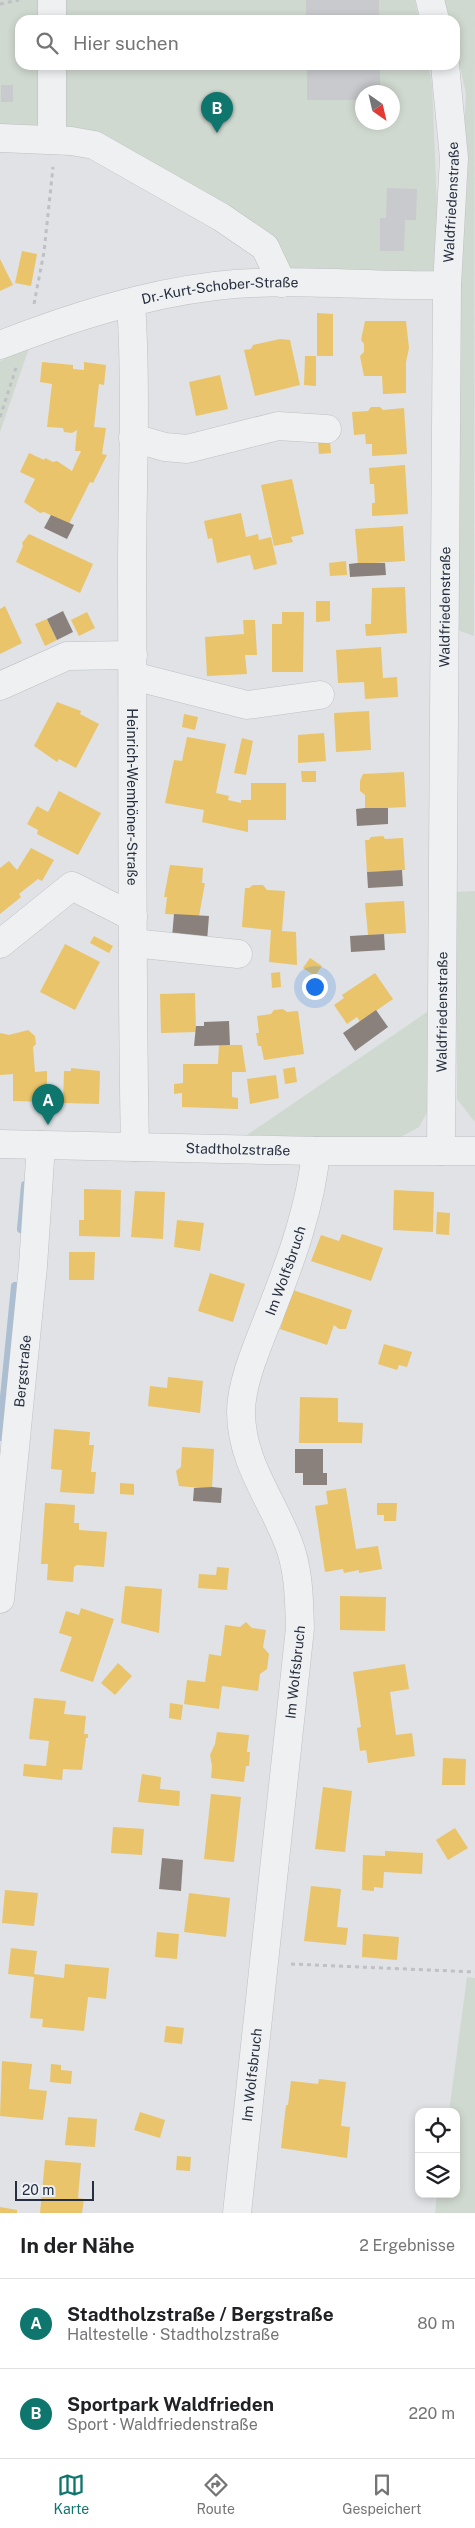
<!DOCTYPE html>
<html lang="de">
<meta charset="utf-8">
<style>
body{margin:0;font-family:"Public Sans",sans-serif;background:#f2f2f2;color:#202124}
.controls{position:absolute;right:15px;bottom:15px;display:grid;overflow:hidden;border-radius:10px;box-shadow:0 2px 8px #0003}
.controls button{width:45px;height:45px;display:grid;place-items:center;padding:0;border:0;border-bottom:1px solid #e0e0e0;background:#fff;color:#202124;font:25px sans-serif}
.compass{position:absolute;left:355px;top:85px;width:45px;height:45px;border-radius:50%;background:#fff;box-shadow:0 2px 8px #0003;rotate:146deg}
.scale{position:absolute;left:15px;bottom:12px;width:79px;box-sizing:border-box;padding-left:5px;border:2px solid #262f3f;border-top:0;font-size:14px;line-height:18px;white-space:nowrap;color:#262f3f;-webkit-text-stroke:4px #ecf0f5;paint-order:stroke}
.you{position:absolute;left:314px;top:986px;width:18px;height:18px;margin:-12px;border:4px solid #fff;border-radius:50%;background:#1a73e8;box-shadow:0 0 0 8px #1a73e833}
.badge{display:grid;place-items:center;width:32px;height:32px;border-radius:50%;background:#0f766e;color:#fff;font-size:16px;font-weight:700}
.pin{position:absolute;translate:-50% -41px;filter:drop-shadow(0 1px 2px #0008)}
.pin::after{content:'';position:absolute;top:26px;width:18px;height:15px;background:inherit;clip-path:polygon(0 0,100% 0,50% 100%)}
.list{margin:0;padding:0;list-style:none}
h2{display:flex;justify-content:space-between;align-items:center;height:65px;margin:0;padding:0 20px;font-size:21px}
h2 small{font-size:16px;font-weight:400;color:#757577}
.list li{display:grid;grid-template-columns:32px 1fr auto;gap:15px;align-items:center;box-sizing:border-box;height:90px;padding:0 20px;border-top:1px solid #e0e0e0}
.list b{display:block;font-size:19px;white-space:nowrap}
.list p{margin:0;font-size:16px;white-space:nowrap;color:#757577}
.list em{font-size:16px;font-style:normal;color:#757577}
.icon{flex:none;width:28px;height:28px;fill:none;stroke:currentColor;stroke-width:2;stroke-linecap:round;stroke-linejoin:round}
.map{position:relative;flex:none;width:475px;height:2213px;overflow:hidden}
.search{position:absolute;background:#fff;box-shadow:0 2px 8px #0003;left:15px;right:15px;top:15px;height:55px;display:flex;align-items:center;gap:12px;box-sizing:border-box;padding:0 18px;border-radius:15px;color:#757577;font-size:19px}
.sheet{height:245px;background:#fff}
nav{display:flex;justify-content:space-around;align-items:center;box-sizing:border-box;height:70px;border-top:1px solid #e0e0e0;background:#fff;font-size:14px;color:#757577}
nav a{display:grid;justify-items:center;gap:2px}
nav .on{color:#0f766e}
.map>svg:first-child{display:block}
.green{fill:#d0d9d0;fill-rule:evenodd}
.homes{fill:#e9c46a}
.industry{fill:#8a817c}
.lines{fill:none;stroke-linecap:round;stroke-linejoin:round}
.stream{stroke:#acbed2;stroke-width:8}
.building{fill:#c8cacd}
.minor-casing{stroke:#bec0c3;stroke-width:29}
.path{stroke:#bfc0c5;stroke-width:3;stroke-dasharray:4 4;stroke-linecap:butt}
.minor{stroke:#eff0f2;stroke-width:28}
.labels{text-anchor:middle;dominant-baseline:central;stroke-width:5;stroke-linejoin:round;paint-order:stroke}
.street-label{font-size:14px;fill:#262f3f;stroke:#ecf0f5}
</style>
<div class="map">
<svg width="475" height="2213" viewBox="0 0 475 2213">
<rect width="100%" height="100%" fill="#e0e2e5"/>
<g class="green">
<path d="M0,0H415L419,20H20V65H428L432,83L440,282L298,277L87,151L0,144ZM362,92H392V122H362Z"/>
<path d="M444,0H475L474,636L455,629L457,277L466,93L455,46V20H449Z"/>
<path d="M29,348L0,432V361Z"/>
<path d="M475,891V1122L457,1099L456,892Z"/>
<path d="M433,1008L432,1103L419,1127L397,1139L247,1135Z"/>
<path d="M467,1977L475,1978V2213H435L437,2194H456V2112H449Z"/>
</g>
<g class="homes">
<path d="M22,251L37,254L31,286L15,283Z"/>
<path d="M0,259L13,285L0,291Z"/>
<path d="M317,313L333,314V356H317Z"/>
<path d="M365,321H406L409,348L406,362V393L383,394L382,376H364L360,356L364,352V344L361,340Z"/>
<path d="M280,339L290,340L300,385L255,396L244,350L251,349L253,345Z"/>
<path d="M305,356H316V386L304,385Z"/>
<path d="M42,362L73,365V369L84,370V362L106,365L104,385L99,384L94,427L106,428L102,454L107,455L93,483L90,482L69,524L44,512L40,513L24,502L35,479L20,472L29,453L44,460L45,458L53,462L57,461L72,471L81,451H75L77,430L72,433L64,432L63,428L47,427L52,384L40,382Z"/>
<path d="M220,375L228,409L196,416L189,382Z"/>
<path d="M371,407H380L383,410L404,408L407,454L372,456V444H366L365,434L354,435L352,412L368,411Z"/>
<path d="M318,441H330L331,453L319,454Z"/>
<path d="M405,465L408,514L372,516V503H375L374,484H370L369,468Z"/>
<path d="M292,479L304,534L291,537L293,542L274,546L261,485Z"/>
<path d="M241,513L246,537L258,534L259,540L271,537L277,564L254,570L250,555L217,563L212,538L208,539L204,521Z"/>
<path d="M403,526L405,561L358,564L355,529Z"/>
<path d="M29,534L93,564L80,593L16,562L23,546L22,543Z"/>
<path d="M346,561L347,575L330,576L329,563Z"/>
<path d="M405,587L407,633L366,636L365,624H371L372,588Z"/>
<path d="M316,601H330V621L316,622Z"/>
<path d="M5,606L22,643L0,654V609Z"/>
<path d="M87,612L95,628L79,636L71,620Z"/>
<path d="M282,612H304L303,672H272V624H282Z"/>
<path d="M47,619L57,640L45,646L35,624Z"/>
<path d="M243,620H255L257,655H245L247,674L207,676L205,637L244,634Z"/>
<path d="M381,647L383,678L397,677L398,697L365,699L364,682L338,683L336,650Z"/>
<path d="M57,702L81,711L80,714L99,724L76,768L59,759L57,762L34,746Z"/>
<path d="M369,711L371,750L336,752L334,713Z"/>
<path d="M184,714L198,717L195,730L182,727Z"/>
<path d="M324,733L326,761L298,763V735Z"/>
<path d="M187,737L226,744L216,793L229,796L228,800L241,803V800H251V783H286V820H248V832L202,822L204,810L165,803L174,760L182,761Z"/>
<path d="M242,738L253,741L246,775L234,773Z"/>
<path d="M301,771H316V782H302Z"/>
<path d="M404,772L406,807L365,809V795L360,791V781L363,774Z"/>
<path d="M59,791L101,813L78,855L37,834L38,830L27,824L37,806L48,812Z"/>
<path d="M383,836L385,839L403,838L405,870L367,872L365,840H369L371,837Z"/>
<path d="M31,848L54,860L42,881L38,879L29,886L19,894L21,897L0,914V868L9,861L17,870Z"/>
<path d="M170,865L203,868L202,883H205L199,916L165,914L167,897H164Z"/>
<path d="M253,885H263L267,890L285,891L282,931L296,932L297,965L269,962L271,930L242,927L245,888H249Z"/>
<path d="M404,901L406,933L368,935L365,903Z"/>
<path d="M94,936L113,946L109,953L90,943Z"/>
<path d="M65,944L100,962L75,1010L40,992Z"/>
<path d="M310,958L322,966L315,976L303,968Z"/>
<path d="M280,972L281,987L272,988L271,973Z"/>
<path d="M375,973L393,999L360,1022L357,1017L347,1024L334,1005L344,998L342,995Z"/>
<path d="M195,993L196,1032L161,1033L160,994Z"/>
<path d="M283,1009L287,1012L298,1011L304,1054L264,1060L261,1046H258L256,1033H259L257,1016L271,1014L274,1010Z"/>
<path d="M28,1030L35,1036L36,1044L33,1047L35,1072L47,1071V1102L13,1101V1074L0,1075V1033L9,1035Z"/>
<path d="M219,1045H242L246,1072H232V1097L238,1098V1109L182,1107V1093L174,1094V1084L183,1083V1064H218Z"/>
<path d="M295,1067L297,1082L285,1084L283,1069Z"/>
<path d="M71,1068L100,1071L99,1104L63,1103L64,1071H71Z"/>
<path d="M276,1075L279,1098L250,1104L247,1079Z"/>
<path d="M84,1189L121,1190L120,1237L79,1236V1220H84Z"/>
<path d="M394,1190L434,1192L433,1232L393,1230Z"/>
<path d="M135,1191L165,1192L163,1239L131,1237Z"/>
<path d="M437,1212L450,1213L449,1235L436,1234Z"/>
<path d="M177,1220L204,1223L200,1251L174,1247Z"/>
<path d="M342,1234L383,1248L371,1281L311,1261L321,1235L339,1241Z"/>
<path d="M69,1252H95L94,1280H69Z"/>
<path d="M210,1273L245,1284L233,1322L198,1311Z"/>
<path d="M293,1290L352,1310L346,1329H339L334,1325L327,1345L280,1329Z"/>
<path d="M384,1344L412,1352L407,1367L399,1365L397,1370L378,1364Z"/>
<path d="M168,1377L203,1381L200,1413L148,1406L150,1386L167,1388Z"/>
<path d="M300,1397L338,1398V1422L363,1423L362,1443H299Z"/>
<path d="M54,1429L90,1432L89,1445H94L91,1472H96L94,1494L60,1492L62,1470L51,1469Z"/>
<path d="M182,1447L214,1449L212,1489L179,1486L176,1471L181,1467Z"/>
<path d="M120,1483L134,1484V1495L120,1494Z"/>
<path d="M346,1488L356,1549L378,1546L382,1569L359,1573V1570L344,1573L343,1569L325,1572L315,1506L328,1504L326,1491Z"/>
<path d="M45,1503L75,1505L74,1523H79V1530L107,1532L104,1567L77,1565L74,1567L73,1582L47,1580L48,1564H41Z"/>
<path d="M377,1503H397L396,1521H384V1515H377Z"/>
<path d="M217,1567L229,1568L227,1590L198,1588L199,1574L216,1575Z"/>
<path d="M125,1586L162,1589L159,1633L121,1623Z"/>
<path d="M340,1596L386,1597L385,1631L340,1630Z"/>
<path d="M81,1608L114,1619L93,1682L60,1671L72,1637L59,1633L66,1611L79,1615Z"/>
<path d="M246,1622L252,1628L266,1630L263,1647L269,1654L267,1669L260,1674L258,1691L222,1686L219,1709L184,1704L187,1680L205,1682L209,1654L221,1656L225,1625L240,1627Z"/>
<path d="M118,1663L132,1676L115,1695L101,1683Z"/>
<path d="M405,1664L409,1689L390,1692L396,1735L412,1733L415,1756L368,1763L366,1750L360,1751L357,1728L361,1727L353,1672Z"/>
<path d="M34,1698L66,1701L64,1714L86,1716L84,1734H88V1738H86L82,1770L63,1769L62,1780L23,1776L24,1764L46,1766L49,1741L29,1739Z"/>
<path d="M170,1703L183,1705L181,1720L169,1718Z"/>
<path d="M217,1732L249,1735L247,1752H250L249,1766H246L244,1782L211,1778L212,1766L210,1755L215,1744Z"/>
<path d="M443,1758L466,1759L465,1785H442Z"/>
<path d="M142,1774L161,1777L160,1789L180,1791L179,1806L138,1802Z"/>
<path d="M323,1787L352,1791L345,1852L315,1849Z"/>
<path d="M211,1794L241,1797L234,1862L204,1859Z"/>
<path d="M113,1827L144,1829L142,1855L111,1853Z"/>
<path d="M455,1828L468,1848L448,1860L436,1840Z"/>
<path d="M385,1851L423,1853L422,1874L384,1872L383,1888L374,1887V1891L362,1890L363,1855L385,1856Z"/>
<path d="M311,1886L341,1889L337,1927L348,1928L346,1945L304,1941Z"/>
<path d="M5,1890L38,1893L34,1926L2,1923Z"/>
<path d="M189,1893L230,1898L226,1937L184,1932Z"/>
<path d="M157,1932L179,1934L177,1959L155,1957Z"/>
<path d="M363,1934L399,1937L397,1960L362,1957Z"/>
<path d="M11,1948L37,1951L34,1974L64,1978L65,1964L109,1968L106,1999L88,1997L84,2031L42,2027L43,2019L30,2018L34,1977L8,1974Z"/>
<path d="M166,2026L184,2028L182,2044L164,2042Z"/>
<path d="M2,2061L32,2064L29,2089L47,2091L43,2120L0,2116Z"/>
<path d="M51,2064L61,2065V2070L72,2071L71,2084L50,2082Z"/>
<path d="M319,2079L346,2082L341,2126L350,2127L347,2158L281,2148L286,2105H288L291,2081L318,2084Z"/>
<path d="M140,2112L165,2120L160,2138L134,2130Z"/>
<path d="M68,2117L97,2119L95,2147L65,2145Z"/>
<path d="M177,2156L191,2157L190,2171L176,2170Z"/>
<path d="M45,2160L81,2163L78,2198L84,2199L82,2213H40Z"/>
<path d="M0,2207L17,2210V2213H0Z"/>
</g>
<g class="industry">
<path d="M51,515L74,525L67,539L44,528Z"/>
<path d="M357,563H385L386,575L350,577L349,564Z"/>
<path d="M63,611L73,632L57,640L47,619Z"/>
<path d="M365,808H388V824L357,826L356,809Z"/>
<path d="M402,870L403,886L368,888L367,872Z"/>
<path d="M174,914L209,916L207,941L172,937Z"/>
<path d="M384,934L385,950L351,952L350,936Z"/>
<path d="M376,1010L388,1027L355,1051L343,1033Z"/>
<path d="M229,1021L230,1045L194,1046L196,1026H204V1022Z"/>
<path d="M295,1449H323V1473H327V1485H303V1473H295Z"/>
<path d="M212,1487L222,1488L221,1503L193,1501L194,1488Z"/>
<path d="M162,1858L183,1860L181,1891L159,1889Z"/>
</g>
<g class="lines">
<g class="stream">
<path d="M21,1229L25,1185"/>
<path d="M0,1437L15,1286"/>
</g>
</g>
<g class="building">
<rect x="306" y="0" width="73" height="20"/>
<path d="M307,65H380V92H362V108L358,109V100H307Z"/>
<rect x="1" y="85" width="12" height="17"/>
<path d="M387,188L417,189L416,220H405L404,251H380V218H386Z"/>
</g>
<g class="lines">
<g class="minor-casing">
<g id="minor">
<path d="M430,0L435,20"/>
<path d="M52,20V0"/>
<path d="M0,138L71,141L94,145L221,217L265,247L282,283"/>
<path d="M52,139V65"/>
<path id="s1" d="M131,303C137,393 132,484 132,574C133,765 131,956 135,1147"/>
<path id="s2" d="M0,345C70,318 141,295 215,286C292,277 370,287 447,285"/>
<path d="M133,438L165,447L187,449L278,426L327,429"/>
<path d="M133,676L247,705L320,695"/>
<path d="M0,686L67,656L133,655"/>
<path d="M133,943L238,954"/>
<path d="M0,944L72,886L133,917"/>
<path id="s3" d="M0,1144L316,1151H475"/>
<path id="s4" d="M441,1151L447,285L454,158L445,65"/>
<path id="s5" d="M0,1599L33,1266L41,1145"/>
<path id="s6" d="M237,2213L300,1628C299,1599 299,1569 288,1542C271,1498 241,1461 241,1412C241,1381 260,1340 271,1311C291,1260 311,1206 316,1151"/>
</g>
</g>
<g class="path">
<path d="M0,4L19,0"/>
<path d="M34,304L44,252L53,167"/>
<path d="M0,417L16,368"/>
<path d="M291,1964L475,1972"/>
</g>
<use href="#minor" class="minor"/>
</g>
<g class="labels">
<g class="street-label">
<text stroke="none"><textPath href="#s4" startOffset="949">Waldfriedenstraße</textPath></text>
<text stroke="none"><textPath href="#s2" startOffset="228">Dr.-Kurt-Schober-Straße</textPath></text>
<text stroke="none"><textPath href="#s4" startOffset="544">Waldfriedenstraße</textPath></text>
<text stroke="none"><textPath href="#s1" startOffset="494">Heinrich-Wemhöner-Straße</textPath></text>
<text stroke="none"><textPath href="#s4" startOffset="139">Waldfriedenstraße</textPath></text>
<text stroke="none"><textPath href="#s3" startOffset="238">Stadtholzstraße</textPath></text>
<text stroke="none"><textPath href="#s6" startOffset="964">Im Wolfsbruch</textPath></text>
<text stroke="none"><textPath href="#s5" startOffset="229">Bergstraße</textPath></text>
<text stroke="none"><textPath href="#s6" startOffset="544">Im Wolfsbruch</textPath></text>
<text stroke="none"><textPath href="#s6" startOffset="139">Im Wolfsbruch</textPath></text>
</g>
</g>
</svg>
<div class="controls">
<button><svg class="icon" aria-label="locate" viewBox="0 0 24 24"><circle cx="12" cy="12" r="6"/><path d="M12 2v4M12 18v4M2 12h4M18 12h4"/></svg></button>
<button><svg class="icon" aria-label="layers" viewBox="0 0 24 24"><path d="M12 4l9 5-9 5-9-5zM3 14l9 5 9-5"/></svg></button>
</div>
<svg class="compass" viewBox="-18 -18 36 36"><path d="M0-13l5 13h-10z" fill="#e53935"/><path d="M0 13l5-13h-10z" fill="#757577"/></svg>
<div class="scale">20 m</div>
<div class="you"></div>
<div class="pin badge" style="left:48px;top:1125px">A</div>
<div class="pin badge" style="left:217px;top:133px">B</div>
<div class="search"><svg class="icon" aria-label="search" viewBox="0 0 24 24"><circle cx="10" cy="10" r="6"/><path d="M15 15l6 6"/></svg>Hier suchen</div>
</div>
<section class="sheet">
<h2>In der Nähe<small>2 Ergebnisse</small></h2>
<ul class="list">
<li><span class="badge">A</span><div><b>Stadtholzstraße / Bergstraße</b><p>Haltestelle · Stadtholzstraße</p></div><em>80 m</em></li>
<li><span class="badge">B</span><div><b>Sportpark Waldfrieden</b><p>Sport · Waldfriedenstraße</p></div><em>220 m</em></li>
</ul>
</section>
<nav>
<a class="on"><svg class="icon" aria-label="map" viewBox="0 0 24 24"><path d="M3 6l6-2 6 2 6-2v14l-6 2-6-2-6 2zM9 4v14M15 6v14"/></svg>Karte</a>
<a><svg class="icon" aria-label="directions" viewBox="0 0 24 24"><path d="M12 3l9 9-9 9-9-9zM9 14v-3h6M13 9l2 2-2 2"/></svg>Route</a>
<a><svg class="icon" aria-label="saved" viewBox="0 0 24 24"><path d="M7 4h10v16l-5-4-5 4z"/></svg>Gespeichert</a>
</nav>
